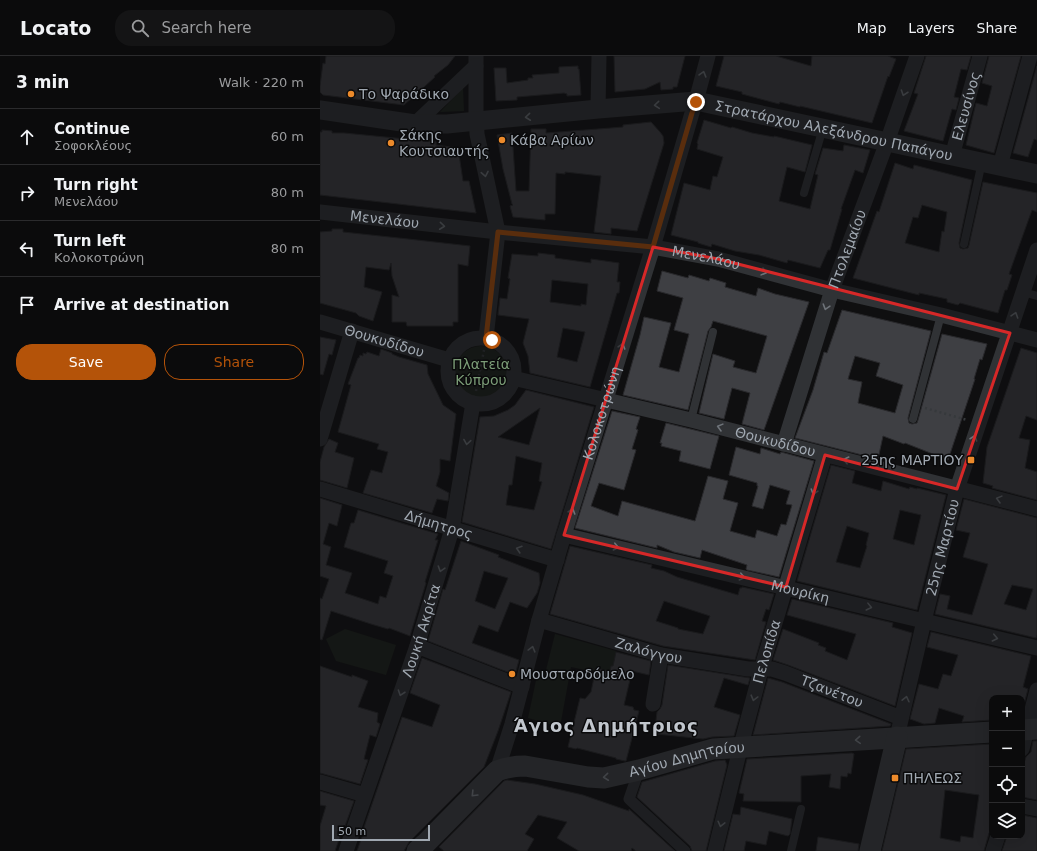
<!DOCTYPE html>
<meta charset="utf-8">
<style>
body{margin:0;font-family:"DejaVu Sans",sans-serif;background:#141415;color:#f1f3f6}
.controls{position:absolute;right:12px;bottom:12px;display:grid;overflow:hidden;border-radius:8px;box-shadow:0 4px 16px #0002}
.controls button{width:36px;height:36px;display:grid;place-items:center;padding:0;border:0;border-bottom:1px solid #2b2b2d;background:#0b0b0c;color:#f1f3f6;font:20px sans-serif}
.scale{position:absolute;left:12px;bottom:10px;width:98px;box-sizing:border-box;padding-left:4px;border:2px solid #a0a8b1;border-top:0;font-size:11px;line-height:14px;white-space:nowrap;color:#a0a8b1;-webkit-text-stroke:3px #0a0a0b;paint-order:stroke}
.stop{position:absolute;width:12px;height:12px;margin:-9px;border:3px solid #b45309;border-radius:50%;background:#fff}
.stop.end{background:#b45309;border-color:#fff;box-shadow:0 1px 4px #0008}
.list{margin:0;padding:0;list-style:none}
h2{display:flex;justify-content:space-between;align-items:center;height:52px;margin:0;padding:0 16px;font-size:17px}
h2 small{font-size:13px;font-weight:400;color:#9a9b9d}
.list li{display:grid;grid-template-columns:26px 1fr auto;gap:12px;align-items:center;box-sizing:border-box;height:56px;padding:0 16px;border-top:1px solid #2b2b2d}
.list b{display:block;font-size:15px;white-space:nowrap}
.list p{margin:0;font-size:13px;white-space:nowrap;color:#9a9b9d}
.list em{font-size:13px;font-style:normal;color:#9a9b9d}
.actions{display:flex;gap:8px;padding:12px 16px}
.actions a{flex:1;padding:9px 0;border:1px solid #b45309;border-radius:16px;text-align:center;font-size:14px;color:#b45309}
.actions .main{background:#b45309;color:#fff}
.icon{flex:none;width:22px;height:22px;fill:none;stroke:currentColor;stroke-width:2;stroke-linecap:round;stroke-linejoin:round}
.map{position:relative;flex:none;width:717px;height:795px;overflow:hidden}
header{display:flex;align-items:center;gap:24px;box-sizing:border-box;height:56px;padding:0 20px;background:#0b0b0c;border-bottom:1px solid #2b2b2d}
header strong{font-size:19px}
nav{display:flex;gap:22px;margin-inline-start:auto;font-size:14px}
.search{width:280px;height:36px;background:#141415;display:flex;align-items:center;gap:10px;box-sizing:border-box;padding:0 14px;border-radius:16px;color:#9a9b9d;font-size:15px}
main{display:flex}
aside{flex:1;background:#0b0b0c}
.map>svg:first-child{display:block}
.green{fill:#1c221b}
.building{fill:#3e3f43;stroke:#29292c;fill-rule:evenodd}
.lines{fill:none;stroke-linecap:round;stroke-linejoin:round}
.path{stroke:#36393c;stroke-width:2.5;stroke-dasharray:2 3;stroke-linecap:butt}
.service{stroke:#303235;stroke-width:8}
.pedestrian{stroke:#303235;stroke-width:11}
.minor{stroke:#303235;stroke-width:15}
.tertiary{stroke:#303235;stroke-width:19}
.secondary{stroke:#3e4145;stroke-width:21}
.oneway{stroke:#6e7379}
.oneway2{stroke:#7e848b}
.route{stroke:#b45309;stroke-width:5}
.marked{fill:none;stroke:#d62828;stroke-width:3;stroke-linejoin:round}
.poi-dot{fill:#ec8a2b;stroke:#0a0a0b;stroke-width:1.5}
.labels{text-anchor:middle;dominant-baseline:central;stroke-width:3;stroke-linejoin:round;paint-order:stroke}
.poi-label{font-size:14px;fill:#a0a8b1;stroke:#0a0a0b;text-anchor:start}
.street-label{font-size:14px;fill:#a0a8b1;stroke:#0a0a0b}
.park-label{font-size:14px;fill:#7b9c77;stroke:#0a0a0b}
.district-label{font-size:18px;font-weight:bold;letter-spacing:1px;fill:#c1c6cd;stroke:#0a0a0b}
</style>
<header>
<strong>Locato</strong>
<div class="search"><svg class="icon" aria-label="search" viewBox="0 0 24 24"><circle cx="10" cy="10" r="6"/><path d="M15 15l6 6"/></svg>Search here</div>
<nav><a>Map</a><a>Layers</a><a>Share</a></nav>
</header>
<main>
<aside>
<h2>3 min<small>Walk · 220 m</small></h2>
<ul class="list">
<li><svg class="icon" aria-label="ahead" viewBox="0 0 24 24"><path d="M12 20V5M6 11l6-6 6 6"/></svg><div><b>Continue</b><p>Σοφοκλέους</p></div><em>60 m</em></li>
<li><svg class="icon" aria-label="right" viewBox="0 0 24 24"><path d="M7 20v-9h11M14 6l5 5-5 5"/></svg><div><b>Turn right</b><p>Μενελάου</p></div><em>80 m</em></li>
<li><svg class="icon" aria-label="left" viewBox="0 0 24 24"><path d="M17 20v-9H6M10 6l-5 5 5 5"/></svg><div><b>Turn left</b><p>Κολοκοτρώνη</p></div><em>80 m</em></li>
<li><svg class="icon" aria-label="arrive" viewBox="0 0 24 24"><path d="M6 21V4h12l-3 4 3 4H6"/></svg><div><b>Arrive at destination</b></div></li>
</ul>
<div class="actions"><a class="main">Save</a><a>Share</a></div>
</aside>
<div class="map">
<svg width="717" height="795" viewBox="0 0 717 795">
<rect width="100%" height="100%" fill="#0f0f10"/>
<g class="green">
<path d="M143,32L144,55L120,56Z"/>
<circle cx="161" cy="316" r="26"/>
<path d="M25,573L76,589L66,619L16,605L6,583Z"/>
<path d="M235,578L296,595L293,610H291L290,616L277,612L275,616L251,611L240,671L208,662L218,615L226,614Z"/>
</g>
<g class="building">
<path d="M6,0H135L128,9L114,20L115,21L84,49L3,39L0,36V30L3,7L5,8Z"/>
<path d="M294,0H365L357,31H353V33L341,34L340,26L325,33L295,36Z"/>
<path d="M404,0H456L491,10L492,0H568L576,3L569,21L568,20L552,67L480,50V51L460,46L459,48L422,38V36L396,30Z"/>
<path d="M606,0H651L647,14L641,13L634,41L639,42L636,54L632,53L623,85L584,75L598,38L594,37Z"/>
<path d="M669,0H701L674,97L646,89L656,47L667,50L672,30L662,27Z"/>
<path d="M258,10V13H259L261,39L247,40V38L244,37L197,41V44L176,45L174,12H186L187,27L208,24V22H213L212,19L239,17V11Z"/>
<path d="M717,10V84L714,83L708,101L693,97Z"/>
<path d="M384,64L411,72L412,71L432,77L454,81V80L492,89L485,116L467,111L459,145L490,153L498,119L495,118L503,92L523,95L524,89L550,94L543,117L535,114L521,153H522L510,194H508L500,212L468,204L467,207L439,199L415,195L392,188L391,191L378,187V186L351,179L364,127L390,134L393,120L397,121L403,101L377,93L378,88L377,87Z"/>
<path d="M331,66L340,76L343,80L344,87L317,175L291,172V178L274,176L281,120L245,116V118L236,117L235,158H225V164L193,161L190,150L193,149L192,148L183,113L177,79L192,77L196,135H209L211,73H226V77L291,72L303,71V69Z"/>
<path d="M2,74L12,75V77H24L116,86V89L138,92L143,125H149L156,157L0,139V76H2Z"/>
<path d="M575,107L593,113L594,109L652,124L639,187L640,192L643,193L648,192L649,189L663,126L717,137V156L712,154L689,218L692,219L687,234H685L678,257L640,247L638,249L627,246V243L599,237V239L533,222L557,155L559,156ZM602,149L627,156L624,176L622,175L619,196L585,187L593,161L598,162Z"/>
<path d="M12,173H23V176L88,183L150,190L148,210L138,208V266H133V270H87L86,266H72V239L79,241L72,220L71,207L69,214L46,211L44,231L62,236L53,265L39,260L36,257L0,247V176L12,175Z"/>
<path d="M218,197L235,199V202L271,207V203L299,207L297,226H300L299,237H297L270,331L210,317L208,300L203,287L209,263L178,259L180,242L187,243L190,223L188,222L192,198L218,200ZM232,224L268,228L266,249L261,248V250L230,246ZM243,272L265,276L257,306L237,301Z"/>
<path d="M342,215L368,222L369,219L389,225L390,222L406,227L405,231L436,240L438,232L455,238L489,246L444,374L422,368L430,337L412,332L404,363L379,357L393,298L415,305L413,311L436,317L447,280L393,265L391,271L388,275L368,354L303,339L320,279L324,261L351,267L339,311L359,316L369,278L354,274L363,242L337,235Z"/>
<path d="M522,254L611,275L588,362L589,367L592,368L597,367L598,364L622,278L667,288L662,304L660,303L654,323H655L628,404L585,387L584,388L563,380L558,403L475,382L493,334L504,296L507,297ZM535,300L560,307L556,320L583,329L575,357L538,347L542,326L528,323Z"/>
<path d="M0,281L16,284L12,299L9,298L3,319L0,318Z"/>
<path d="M701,292L717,297V364L706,360L699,382L710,384L705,412L717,416V444L672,432L673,430L663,427L667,391Z"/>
<path d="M61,293L72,297V298L79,301L107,309L108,318L123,349L136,358L130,405L120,403V416L116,430L129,437L128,445L117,443L112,457L43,437L51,414L62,417L68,396L57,393L59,388L18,376L31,329L28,328L38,302H39L40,299L43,300V297L46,298L47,296L59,300Z"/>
<path d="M206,334L274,351L231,493L142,466L160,361L174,360L188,354L195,349ZM220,352L209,389L178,381ZM196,400L222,407L219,425L222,426L214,454L186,449L189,429H192Z"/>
<path d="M292,355L320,361L316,373L318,374L312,393L316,394L304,434L279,427L271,450L298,460L302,445L375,465L388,420L408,425L403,443L418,447L410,475L435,482L437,474L457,480L461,468L466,469L472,449L466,448L470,435L450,429L443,453L432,450L438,430H437V427L409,419L416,391L440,398L441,392L460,398L461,396L494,405L459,521L427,514L426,513L427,509L382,494L380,502L354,496L337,489V492L255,472Z"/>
<path d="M346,367L399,380L390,413L359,405L361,395L341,390L342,387H340Z"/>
<path d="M9,383L18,387L15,396L34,402L27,432L0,424V406L4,391Z"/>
<path d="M511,409L535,415L532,427L561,435L563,425L589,433L590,431L597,433V432L626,439L597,554L477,525ZM580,454L601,459L594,489L573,483ZM527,470L549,477L546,489L547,490L540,512L516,506Z"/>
<path d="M0,442L22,449L17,470L9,467L3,488L11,491L6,509L32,517L25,537L58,548L60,540L66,542L73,520L64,517L68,505L24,491L31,467H34L38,454L118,478L115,484H118L105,526L106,527L90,580L69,572L68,573L51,568L11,555L2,584L0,583V542L2,543L9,523L0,520Z"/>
<path d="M644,443L717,462V579L716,582L615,558L620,538L630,540L627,553L652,559L668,508L643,501L650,477L636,474ZM692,529L713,533L706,554L684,548Z"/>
<path d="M141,485L179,499L178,501L219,517L220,527L217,537L207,552L190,546L178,576L159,569L152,587L199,604L195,619L108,585L123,533L125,534ZM164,515L188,522L175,553L155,545Z"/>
<path d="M250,490L332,509L331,512L344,515L357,521L418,539L420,532H422V531L454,538L449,554L446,553L442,565L446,566L435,604L343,590L230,558ZM344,545L390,560L383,578L358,573V572L336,565Z"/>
<path d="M472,543L573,567L572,571L592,577L575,650L468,609L453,604L463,573L499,587L498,589L506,592L505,595L527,604L536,578L467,559Z"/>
<path d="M611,576L711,600L703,631L708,633L702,656V642H672V664L642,666L644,660L619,652L615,667L604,668L590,663L599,628L618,633L623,618L631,620L638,599L607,591Z"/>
<path d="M296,596L331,605L329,619L312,615L304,649L313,651L314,654L319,655L306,705H305L296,703V702L257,692L256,693L248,691L260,642L265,643L271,636L276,612L290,616L291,610H293Z"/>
<path d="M102,602L191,636L178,675L164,711L89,786L84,795H37L43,778L42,777L82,661L112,671L120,649L90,637Z"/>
<path d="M348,609L430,622L428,629L404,622L394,651L420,659L414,680L392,681L383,683L337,678L335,673L337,656L340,653L342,649Z"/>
<path d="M0,610L32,621V619L48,625L38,651L58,657L57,666L60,668L56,681L50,679L44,703L48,704L40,728L0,717Z"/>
<path d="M448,622L462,626L571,668L570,670L433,679Z"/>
<path d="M713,685H717V744L702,741V713L706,701L711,696Z"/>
<path d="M672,688V737L670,748L672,749V773L669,777L664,795H562L586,693ZM625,734L659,739L653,782L641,780L640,786L620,782Z"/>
<path d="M532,697L534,698L531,718L528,717L527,721L521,720L520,733L509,731L511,718L481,720V746L423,745L424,738L419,737L427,703Z"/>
<path d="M405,704L407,709L386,795H372L370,790L317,741L322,726L395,705Z"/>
<path d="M187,724L215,728L263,739L309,755V753L355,795H316L312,792L311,795H259L237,782L247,766L218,759L205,778L214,783L207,795H124L119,791L184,725Z"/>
<path d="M0,735L34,745L25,770L24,769L15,795H0V770L6,750L0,749Z"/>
<path d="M421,751L472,763L470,778L468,780L449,775L446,789L426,785L424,795H404L413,758L420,759Z"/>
<path d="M702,759L717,762V795H682L687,780H702Z"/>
<path d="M498,781L539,788L538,795H496Z"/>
</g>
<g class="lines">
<g class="path">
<path d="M156,335L164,294"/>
<path d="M605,352L647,364"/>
</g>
<g class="service">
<path d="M484,137L503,72"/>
<path d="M644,188L662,106"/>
<path d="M703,236L717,240"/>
<path d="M593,363L621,259"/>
<path d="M371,364L393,276"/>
<path d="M471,795L481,753"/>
</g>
<path class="pedestrian" d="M319,714L309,743L365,795"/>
<g class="minor">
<path d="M156,0V57L157,78L178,176L166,282"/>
<path d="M278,53L279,0"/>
<path d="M95,68L156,10"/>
<path id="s1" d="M632,100L660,0"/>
<path d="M680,110L710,0"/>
<path id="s2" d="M0,156L178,176L333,191L398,203L512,234L621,259L717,284"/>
<path id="s3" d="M0,266L129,304"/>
<circle cx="161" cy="315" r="33"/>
<path id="s4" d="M193,322L371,364L717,453"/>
<path d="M0,383L32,275"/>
<path id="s5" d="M464,388L512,234L567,86L597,0"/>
<path id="s6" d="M0,433L237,504"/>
<path id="s7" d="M244,479L717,592"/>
<path id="s8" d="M219,564L341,599L428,613H452L465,617L581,662"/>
<path d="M97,590L202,631"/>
<path d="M333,648L341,599"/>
<path id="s9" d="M577,681L604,565L637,433L717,194"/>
<path d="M702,693L717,634"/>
<path id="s10" d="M177,715L192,668L219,564L244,479L333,191L372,57L376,45L388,0"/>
<path d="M0,726L45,739"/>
<path d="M702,750L717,753"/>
<path id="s11" d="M26,795L97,590L132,473L153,347"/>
<path id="s12" d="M395,795L420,693L441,614L505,399"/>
<path d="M673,795L678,780"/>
</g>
<path class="tertiary" id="s13" d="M0,54L95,68H127L278,53L376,45L717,118"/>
<g class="secondary">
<path d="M702,674L717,673"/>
<path id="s14" d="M97,795L105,788L177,715C187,711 195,710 205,710L268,721L284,722L319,714L393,693L672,676"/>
<path d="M550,795L577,681"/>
</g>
</g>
<defs><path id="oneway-chevron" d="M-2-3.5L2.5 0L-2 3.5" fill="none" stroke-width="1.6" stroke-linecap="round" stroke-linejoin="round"/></defs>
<g class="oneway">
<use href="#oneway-chevron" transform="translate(383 18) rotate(-74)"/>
<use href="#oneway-chevron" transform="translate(584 37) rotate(109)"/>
<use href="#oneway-chevron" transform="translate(337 49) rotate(175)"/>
<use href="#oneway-chevron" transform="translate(208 61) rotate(174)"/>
<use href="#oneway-chevron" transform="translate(165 118) rotate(79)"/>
<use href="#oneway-chevron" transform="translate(122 170) rotate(6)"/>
<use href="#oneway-chevron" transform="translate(444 216) rotate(15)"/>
<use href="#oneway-chevron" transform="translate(506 251) rotate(107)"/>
<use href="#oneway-chevron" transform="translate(695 259) rotate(-72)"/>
<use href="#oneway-chevron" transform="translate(302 290) rotate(-73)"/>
<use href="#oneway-chevron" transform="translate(400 371) rotate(-165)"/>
<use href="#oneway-chevron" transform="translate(654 382) rotate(-71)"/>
<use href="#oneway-chevron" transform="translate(147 386) rotate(99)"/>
<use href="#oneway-chevron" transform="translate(526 404) rotate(-166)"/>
<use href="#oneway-chevron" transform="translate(494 436) rotate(107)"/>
<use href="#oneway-chevron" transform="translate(679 443) rotate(-165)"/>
<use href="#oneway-chevron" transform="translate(252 455) rotate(-73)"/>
<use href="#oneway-chevron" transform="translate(296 491) rotate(13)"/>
<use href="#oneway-chevron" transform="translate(199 493) rotate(-163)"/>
<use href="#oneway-chevron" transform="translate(121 513) rotate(107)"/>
<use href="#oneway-chevron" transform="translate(422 521) rotate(13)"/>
<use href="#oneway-chevron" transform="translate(549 551) rotate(14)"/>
<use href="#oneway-chevron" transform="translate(675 582) rotate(13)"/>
<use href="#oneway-chevron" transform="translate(212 593) rotate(-75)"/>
<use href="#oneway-chevron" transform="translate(81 637) rotate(109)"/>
<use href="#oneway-chevron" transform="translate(434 642) rotate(105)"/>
<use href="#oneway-chevron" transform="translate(586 643) rotate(-77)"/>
<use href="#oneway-chevron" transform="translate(401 768) rotate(104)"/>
</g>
<g class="oneway2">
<use href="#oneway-chevron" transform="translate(538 684) rotate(176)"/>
<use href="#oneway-chevron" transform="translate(286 721) rotate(174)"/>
<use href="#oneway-chevron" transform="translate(154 738) rotate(134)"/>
</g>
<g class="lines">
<path class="route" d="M172,284L166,282L178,176L333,191L372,57L376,46"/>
</g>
<path d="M0 0H717V795H0ZM333,191L398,203L690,277L637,433L505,399L466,531L244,479Z" fill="#0f0f10" fill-opacity=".55" fill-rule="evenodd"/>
<path class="marked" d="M333,191L398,203L690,277L637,433L505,399L466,531L244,479Z"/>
<g class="poi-dot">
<circle cx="31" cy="38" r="4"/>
<circle cx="182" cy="84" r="4"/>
<circle cx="71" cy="87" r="4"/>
<rect x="647" y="400" width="8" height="8" rx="2"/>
<circle cx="192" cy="618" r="4"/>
<rect x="571" y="718" width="8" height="8" rx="2"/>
</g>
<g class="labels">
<g class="poi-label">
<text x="39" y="38">Το Ψαράδικο</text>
<text x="79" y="79">Σάκης<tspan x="79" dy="16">Κουτσιαυτής</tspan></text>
<text x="190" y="84">Κάβα Αρίων</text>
<text x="643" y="404" text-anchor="end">25ης ΜΑΡΤΙΟΥ</text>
<text x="200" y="618">Μουσταρδόμελο</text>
<text x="583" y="722">ΠΗΛΕΩΣ</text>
</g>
<g class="street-label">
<text stroke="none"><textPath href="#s1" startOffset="52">Ελευσίνος</textPath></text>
<text stroke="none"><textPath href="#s13" startOffset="519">Στρατάρχου Αλεξάνδρου Παπάγου</textPath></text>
<text stroke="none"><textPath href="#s2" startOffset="65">Μενελάου</textPath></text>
<text stroke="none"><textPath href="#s5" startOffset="205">Πτολεμαίου</textPath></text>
<text stroke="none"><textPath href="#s2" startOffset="389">Μενελάου</textPath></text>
<text stroke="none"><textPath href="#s3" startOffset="67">Θουκυδίδου</textPath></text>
<text stroke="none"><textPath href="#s10" startOffset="373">Κολοκοτρώνη</textPath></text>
<text stroke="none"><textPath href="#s4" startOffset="270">Θουκυδίδου</textPath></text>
<text stroke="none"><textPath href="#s6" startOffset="124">Δήμητρος</textPath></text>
<text stroke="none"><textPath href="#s9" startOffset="195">25ης Μαρτίου</textPath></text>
<text stroke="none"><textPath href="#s7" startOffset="243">Μουρίκη</textPath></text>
<text stroke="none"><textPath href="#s11" startOffset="233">Λουκή Ακρίτα</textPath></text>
<text stroke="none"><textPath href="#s8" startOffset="114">Ζαλόγγου</textPath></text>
<text stroke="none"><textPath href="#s12" startOffset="206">Πελοπίδα</textPath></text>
<text stroke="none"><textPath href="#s8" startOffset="303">Τζανέτου</textPath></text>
<text stroke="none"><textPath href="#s14" startOffset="307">Αγίου Δημητρίου</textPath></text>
</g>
<g class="park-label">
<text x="161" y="308">Πλατεία<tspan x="161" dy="16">Κύπρου</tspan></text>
</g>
<g class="district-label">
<text x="286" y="669">Άγιος Δημήτριος</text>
</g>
</g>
</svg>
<div class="controls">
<button>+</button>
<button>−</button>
<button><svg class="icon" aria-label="locate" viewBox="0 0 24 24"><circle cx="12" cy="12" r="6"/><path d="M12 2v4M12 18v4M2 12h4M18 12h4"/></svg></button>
<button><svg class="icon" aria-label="layers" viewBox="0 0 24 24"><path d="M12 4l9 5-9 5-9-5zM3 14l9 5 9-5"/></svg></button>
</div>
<div class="scale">50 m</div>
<div class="stop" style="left:172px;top:284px"></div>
<div class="stop end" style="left:376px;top:46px"></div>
</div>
</main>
